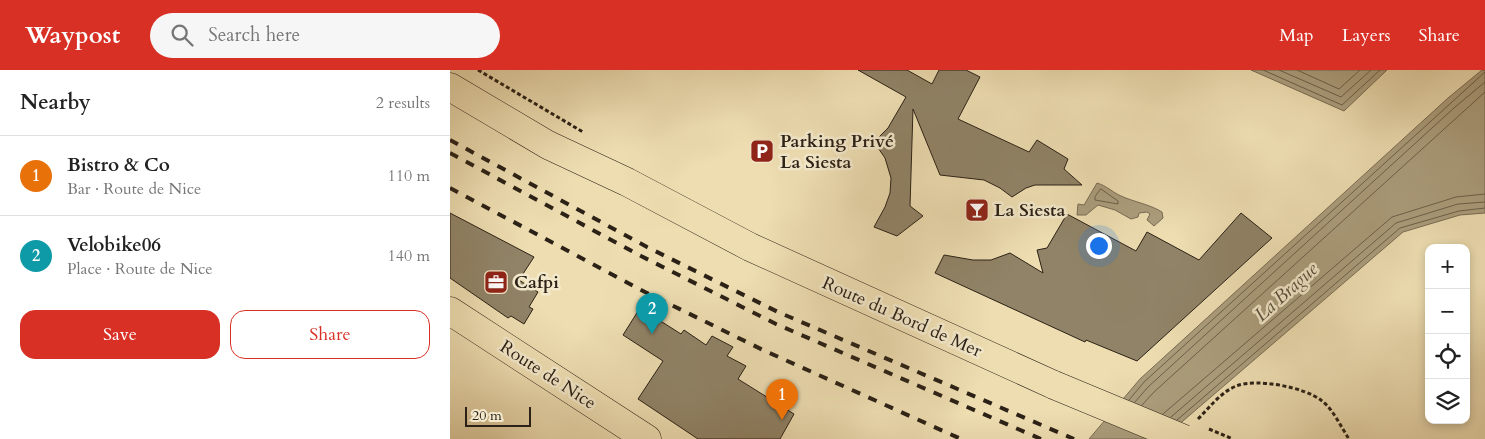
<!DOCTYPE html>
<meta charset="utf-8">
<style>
body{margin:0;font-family:Cardo,serif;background:#f6f6f6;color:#222}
.controls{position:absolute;right:15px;bottom:15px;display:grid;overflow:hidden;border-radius:10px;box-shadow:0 2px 8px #0003}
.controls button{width:45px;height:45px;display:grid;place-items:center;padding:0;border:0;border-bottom:1px solid #e0e0e0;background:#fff;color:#222;font:25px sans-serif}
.scale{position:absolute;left:15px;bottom:12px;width:66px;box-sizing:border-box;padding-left:5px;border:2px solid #2b2116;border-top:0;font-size:14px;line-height:18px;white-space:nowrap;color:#2b2116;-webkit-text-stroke:4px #f3e9cc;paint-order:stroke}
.you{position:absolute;left:648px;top:175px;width:18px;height:18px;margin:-12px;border:4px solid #fff;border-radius:50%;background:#1a73e8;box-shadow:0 0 0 8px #1a73e833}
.badge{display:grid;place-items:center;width:32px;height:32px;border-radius:50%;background:#d93025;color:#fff;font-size:16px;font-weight:700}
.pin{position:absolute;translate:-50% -41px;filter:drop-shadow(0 1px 2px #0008)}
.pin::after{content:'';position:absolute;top:26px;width:18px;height:15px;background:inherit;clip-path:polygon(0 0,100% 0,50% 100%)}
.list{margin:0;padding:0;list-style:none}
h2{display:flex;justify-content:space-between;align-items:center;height:65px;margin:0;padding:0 20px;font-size:21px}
h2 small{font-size:16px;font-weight:400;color:#767676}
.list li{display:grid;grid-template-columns:32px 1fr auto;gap:15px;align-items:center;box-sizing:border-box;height:80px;padding:0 20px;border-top:1px solid #e0e0e0}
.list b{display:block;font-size:19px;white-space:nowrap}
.list p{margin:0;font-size:16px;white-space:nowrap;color:#767676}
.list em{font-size:16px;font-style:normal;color:#767676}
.actions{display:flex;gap:10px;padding:15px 20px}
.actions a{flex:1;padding:11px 0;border:1px solid #d93025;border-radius:15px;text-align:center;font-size:18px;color:#d93025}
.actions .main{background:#d93025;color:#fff}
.icon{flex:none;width:28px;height:28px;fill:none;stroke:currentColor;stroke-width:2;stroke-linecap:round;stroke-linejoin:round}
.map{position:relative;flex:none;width:1035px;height:369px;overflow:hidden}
header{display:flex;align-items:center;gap:30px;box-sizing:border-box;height:70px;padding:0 25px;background:#d93025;color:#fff}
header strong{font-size:24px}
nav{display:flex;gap:28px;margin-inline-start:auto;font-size:18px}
.search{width:350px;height:45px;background:#f6f6f6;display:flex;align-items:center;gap:12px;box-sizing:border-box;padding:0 18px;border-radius:28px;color:#767676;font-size:19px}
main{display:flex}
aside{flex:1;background:#fff}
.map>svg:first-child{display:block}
.water{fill:#ab9d7c;stroke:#786b53}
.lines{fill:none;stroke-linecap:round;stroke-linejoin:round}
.shore{stroke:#6b5f49;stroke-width:1}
.building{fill:#908367;stroke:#2b2116}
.primary-casing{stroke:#2b2116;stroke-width:29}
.path{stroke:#2b2116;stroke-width:3;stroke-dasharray:4 2.5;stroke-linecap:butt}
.primary{stroke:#edddb1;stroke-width:28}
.rail{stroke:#2b2116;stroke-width:4;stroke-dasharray:9 9;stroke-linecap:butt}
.primary-bridge-casing{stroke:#2b2116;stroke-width:29;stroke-linecap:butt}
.primary-bridge{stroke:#edddb1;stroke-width:28}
.labels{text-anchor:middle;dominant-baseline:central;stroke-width:5;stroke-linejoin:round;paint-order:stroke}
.poi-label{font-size:18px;font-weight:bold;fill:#2b2116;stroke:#f3e9cc;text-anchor:start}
.street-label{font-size:18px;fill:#2b2116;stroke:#f3e9cc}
.water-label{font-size:19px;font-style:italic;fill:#584c3a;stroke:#f3e9cc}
</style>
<header>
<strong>Waypost</strong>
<div class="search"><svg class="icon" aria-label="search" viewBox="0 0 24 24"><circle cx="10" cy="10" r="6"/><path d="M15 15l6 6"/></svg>Search here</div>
<nav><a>Map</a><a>Layers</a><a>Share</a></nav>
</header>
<main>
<aside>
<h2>Nearby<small>2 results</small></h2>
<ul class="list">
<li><span class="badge" style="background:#e8710a">1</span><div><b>Bistro &amp; Co</b><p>Bar · Route de Nice</p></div><em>110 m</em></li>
<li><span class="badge" style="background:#0f9aa8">2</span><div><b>Velobike06</b><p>Place · Route de Nice</p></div><em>140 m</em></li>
</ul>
<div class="actions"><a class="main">Save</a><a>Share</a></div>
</aside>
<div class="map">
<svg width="1035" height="369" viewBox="0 0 1035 369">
<rect width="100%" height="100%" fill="#edddb1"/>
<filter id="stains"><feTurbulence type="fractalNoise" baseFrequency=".004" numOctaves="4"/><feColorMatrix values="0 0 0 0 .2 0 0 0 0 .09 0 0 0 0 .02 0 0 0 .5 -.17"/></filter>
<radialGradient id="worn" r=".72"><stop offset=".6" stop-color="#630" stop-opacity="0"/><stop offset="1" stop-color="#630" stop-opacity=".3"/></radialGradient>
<g class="water">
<path d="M801,0H937L894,41Z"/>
<path d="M1032,0H1035V143L1010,145L953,162L712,369H639L690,309L998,28Z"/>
<path d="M647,113C657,116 662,122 671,126C684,132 699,134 712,142L713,148L704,156L697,150L700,144L697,142L689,143L688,147L681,149L665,140L648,135L636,145H627L628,134L634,135Z"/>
</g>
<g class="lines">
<g class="shore">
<path d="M813,0L892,35L930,0"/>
<path d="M829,0L891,27L921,0"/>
<path d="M847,0L889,19L910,0"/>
<path d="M651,119L668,131V134L645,130V127Z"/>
<path d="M679,330L694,312L1035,2"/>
<path d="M685,332L698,317L1005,37L1035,12"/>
<path d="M692,335L704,322L1035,22"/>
<path d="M713,344L942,147L1006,127L1035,124"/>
<path d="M721,347L946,153L1008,134L1035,132"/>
<path d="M727,350L950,158L1009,141L1035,138"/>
</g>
</g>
<g class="building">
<path d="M408,0H457L482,14L489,0H516L530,7L508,49L579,82L587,70L618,89L614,99L632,115H585L576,118L562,127L550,118L534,110L490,105L463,39L460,136L473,146L447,166L424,157L435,137L440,123L441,108L435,88L424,72L438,58L456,27Z"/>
<path d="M0,143L84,187L69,210L88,222L79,237L83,239L74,254L61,246L58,248L0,208Z"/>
<path d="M791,143L822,168L687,291L636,270L635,272L485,203L494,185L523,190H541L560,183L593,203L587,180L597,178L617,144L686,181L697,162L749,190Z"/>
<path d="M190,238L231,264L234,260L256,275L262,266L283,277L277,286L296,296L288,309L344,344L330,369H248L188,329L213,291L173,265Z"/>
</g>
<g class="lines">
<g class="primary-casing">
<g id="primary">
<path d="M0,17L98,75L177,112L300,177L604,315"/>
<path d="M0,241L197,369"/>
</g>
</g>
<g class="path">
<path d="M28,0L133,62"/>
<path d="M748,349C760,337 770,323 786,316C807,308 855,317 872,331C883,339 891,357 899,369"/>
<path d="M759,359L783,369"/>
</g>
<use href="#primary" class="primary"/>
<g class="rail">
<path d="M0,70L197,177L328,242L624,369"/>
<path d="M0,83L191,186L326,254L591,369"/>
<path d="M0,118L195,222L313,280L511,369"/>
</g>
<g class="primary-bridge-casing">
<path id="primary-bridge" d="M604,315L734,369"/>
</g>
<use href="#primary-bridge" class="primary-bridge"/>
</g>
<defs>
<g id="parking-square" transform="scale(1.25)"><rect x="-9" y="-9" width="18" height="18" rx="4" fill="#8f2418" stroke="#f3e9cc"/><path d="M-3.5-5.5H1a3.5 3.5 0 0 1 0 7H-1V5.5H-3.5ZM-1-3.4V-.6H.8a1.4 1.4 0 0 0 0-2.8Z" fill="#fff"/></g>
<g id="bar-square" transform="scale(1.25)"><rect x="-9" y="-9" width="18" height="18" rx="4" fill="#8f2418" stroke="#f3e9cc"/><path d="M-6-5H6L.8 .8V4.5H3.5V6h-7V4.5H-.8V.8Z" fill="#fff"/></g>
<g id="office-square" transform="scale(1.25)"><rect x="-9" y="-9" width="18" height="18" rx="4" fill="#8f2418" stroke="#f3e9cc"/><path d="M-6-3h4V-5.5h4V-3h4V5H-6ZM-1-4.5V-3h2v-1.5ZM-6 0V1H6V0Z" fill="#fff"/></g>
</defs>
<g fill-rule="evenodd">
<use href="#parking-square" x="312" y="81"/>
<use href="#bar-square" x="527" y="140"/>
<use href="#office-square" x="46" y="212"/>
</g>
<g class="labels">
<g class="poi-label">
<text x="330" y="71">Parking Privé<tspan x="330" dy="21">La Siesta</tspan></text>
<text x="544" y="140">La Siesta</text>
<text x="64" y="212">Cafpi</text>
</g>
<g class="street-label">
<text transform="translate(452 247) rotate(24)">Route du Bord de Mer</text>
<text transform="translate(98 305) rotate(33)">Route de Nice</text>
</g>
<g class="water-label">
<text transform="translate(836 222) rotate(-42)">La Brague</text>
</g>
</g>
<rect width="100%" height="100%" filter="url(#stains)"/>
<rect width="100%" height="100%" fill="url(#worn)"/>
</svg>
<div class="controls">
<button>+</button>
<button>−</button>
<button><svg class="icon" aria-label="locate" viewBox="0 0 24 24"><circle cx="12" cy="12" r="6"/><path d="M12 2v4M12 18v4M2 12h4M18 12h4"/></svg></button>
<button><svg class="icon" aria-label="layers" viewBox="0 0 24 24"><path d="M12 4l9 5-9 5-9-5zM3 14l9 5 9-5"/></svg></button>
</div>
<div class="scale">20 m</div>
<div class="you"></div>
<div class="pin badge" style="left:332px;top:350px;background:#e8710a">1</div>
<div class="pin badge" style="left:202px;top:264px;background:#0f9aa8">2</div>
</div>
</main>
